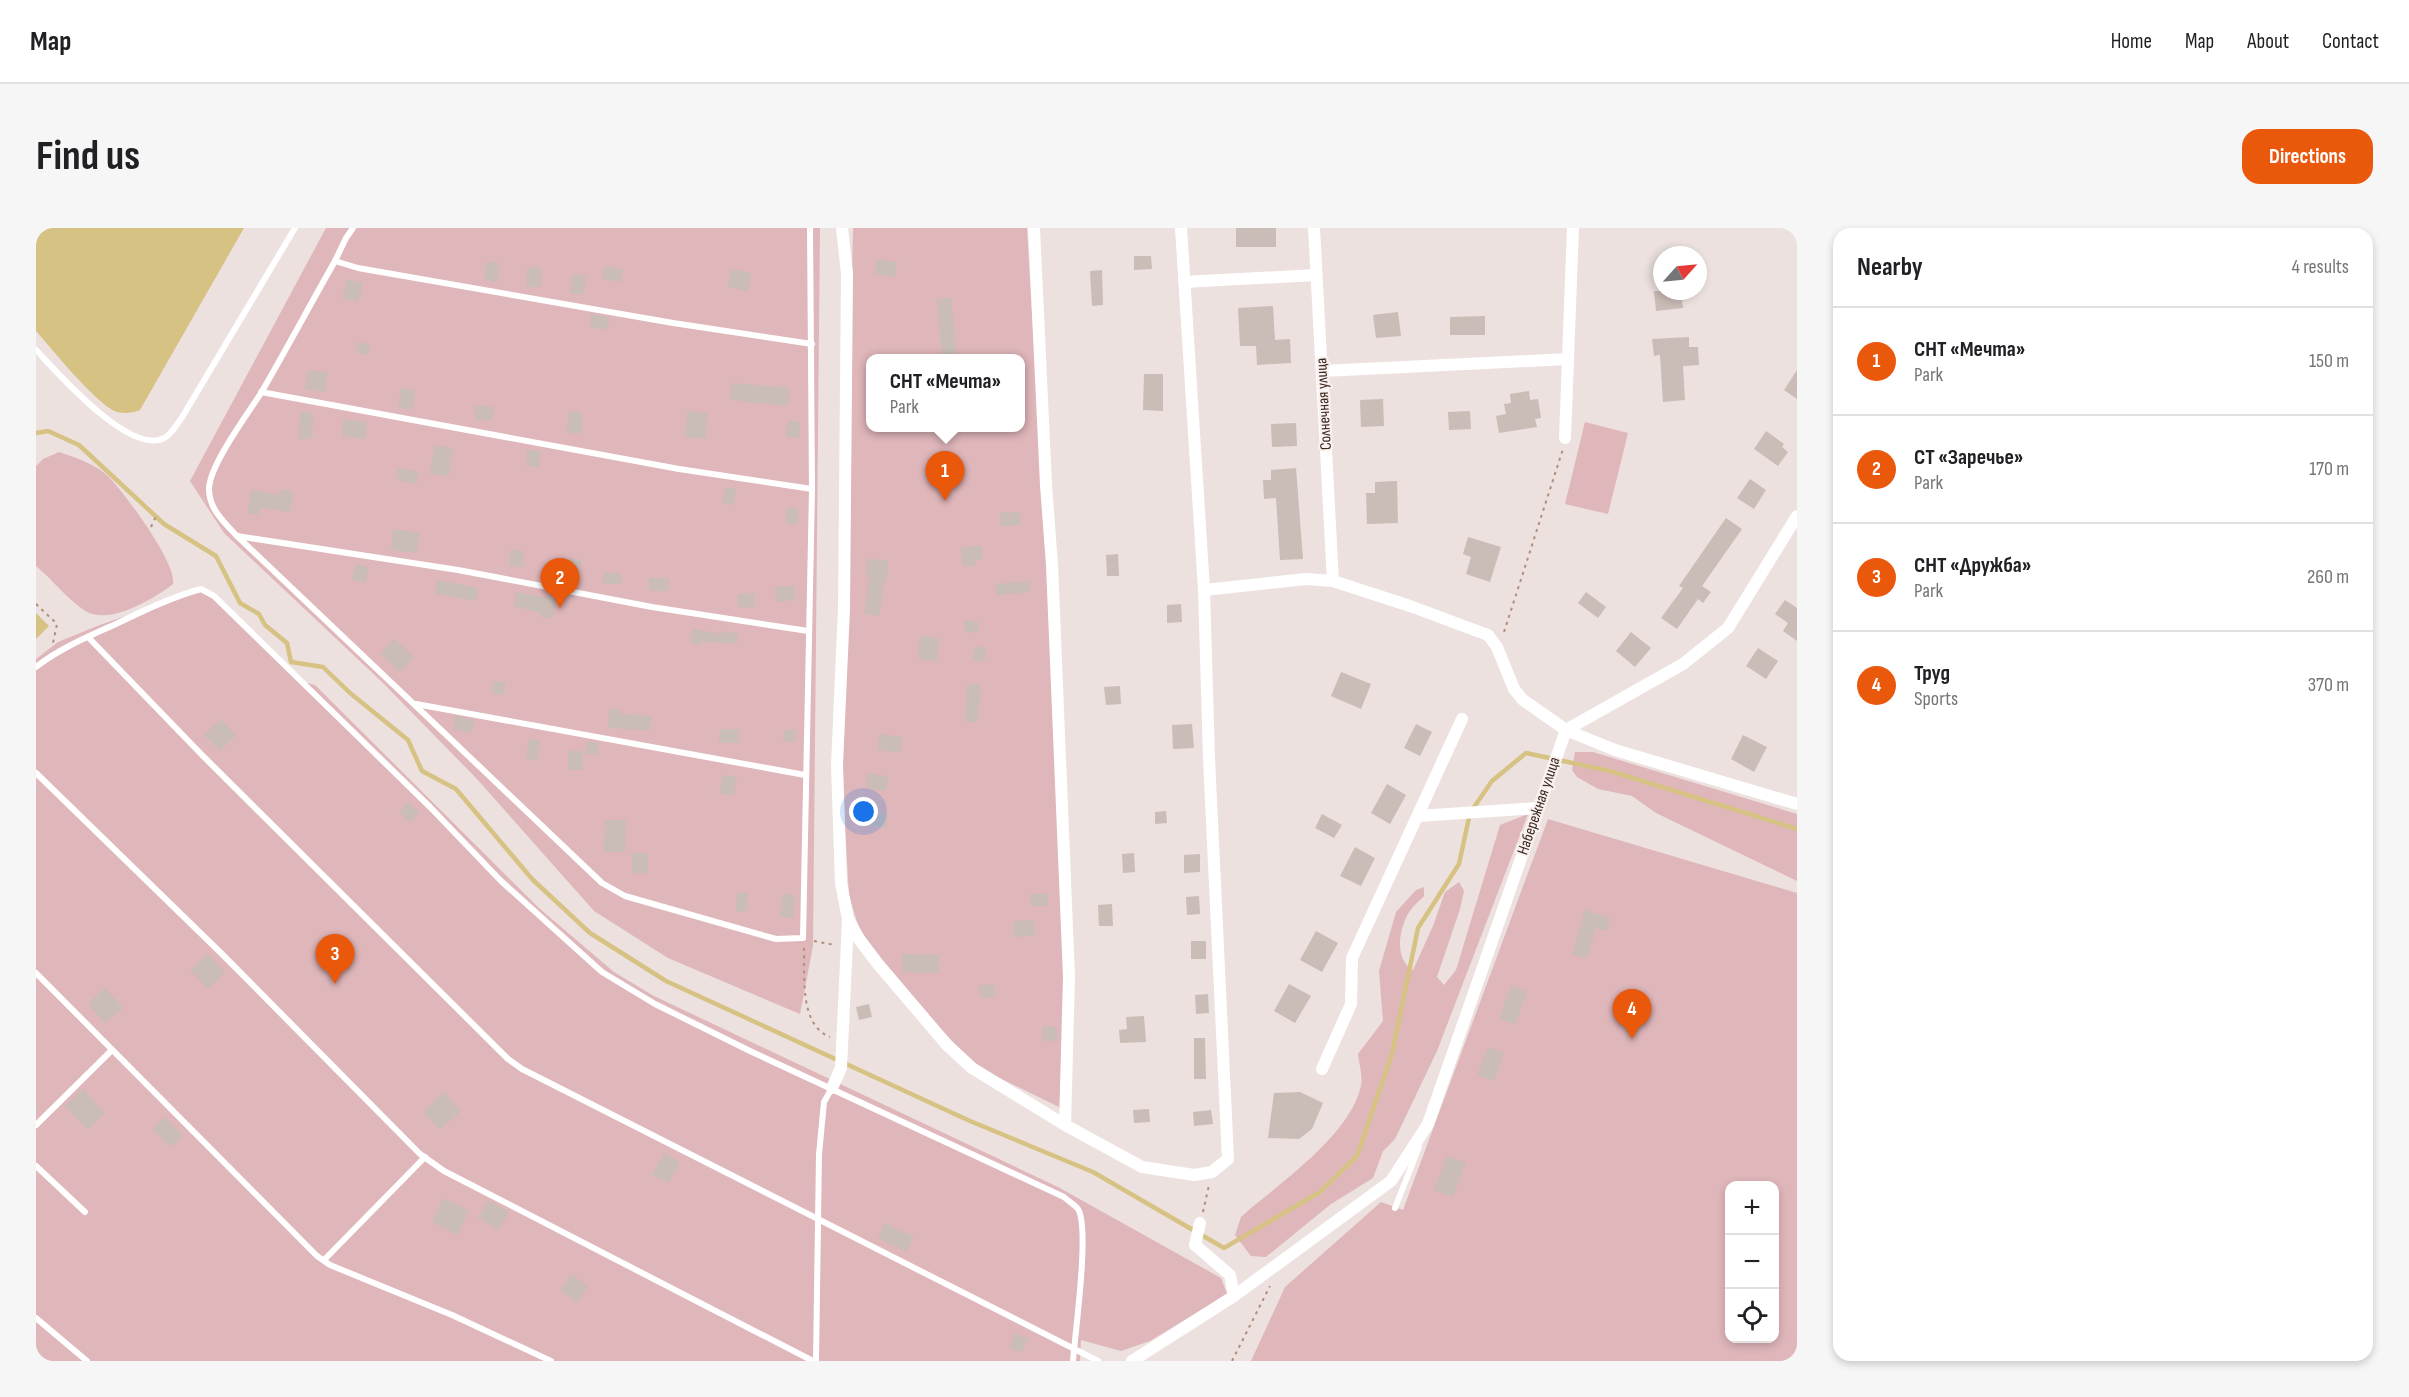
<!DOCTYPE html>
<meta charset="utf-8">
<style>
body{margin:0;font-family:"Sofia Sans Condensed",sans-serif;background:#f6f6f6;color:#202124}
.controls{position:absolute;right:18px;bottom:18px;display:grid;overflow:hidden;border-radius:12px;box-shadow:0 3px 9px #0003}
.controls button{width:54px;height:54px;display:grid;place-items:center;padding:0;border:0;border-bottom:2px solid #e0e0e0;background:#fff;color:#202124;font:30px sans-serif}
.compass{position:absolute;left:1617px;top:18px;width:54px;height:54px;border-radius:50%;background:#fff;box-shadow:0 3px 9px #0003;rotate:63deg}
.you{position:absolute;left:828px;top:584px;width:21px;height:21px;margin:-15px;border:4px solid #fff;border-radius:50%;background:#1a73e8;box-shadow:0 0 0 9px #1a73e833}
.badge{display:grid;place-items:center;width:39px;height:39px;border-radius:50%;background:#ea580c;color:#fff;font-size:20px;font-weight:700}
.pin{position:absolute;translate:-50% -50px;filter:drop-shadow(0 2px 3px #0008)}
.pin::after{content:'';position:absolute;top:32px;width:21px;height:18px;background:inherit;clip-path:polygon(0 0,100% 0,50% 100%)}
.popup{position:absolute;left:830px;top:126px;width:159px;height:78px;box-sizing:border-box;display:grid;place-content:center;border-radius:12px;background:#fff;filter:drop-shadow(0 2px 4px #0005);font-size:20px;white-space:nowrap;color:#757577}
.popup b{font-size:22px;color:#202124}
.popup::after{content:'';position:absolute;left:50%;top:100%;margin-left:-12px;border:12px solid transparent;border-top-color:#fff}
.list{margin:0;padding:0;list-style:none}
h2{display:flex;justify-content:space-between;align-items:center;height:78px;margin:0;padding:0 24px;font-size:26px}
h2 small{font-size:20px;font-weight:400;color:#757577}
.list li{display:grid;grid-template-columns:39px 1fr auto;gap:18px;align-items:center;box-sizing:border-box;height:108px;padding:0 24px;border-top:2px solid #e0e0e0}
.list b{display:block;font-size:22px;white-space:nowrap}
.list p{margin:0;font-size:20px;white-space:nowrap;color:#757577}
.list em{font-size:20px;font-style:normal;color:#757577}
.icon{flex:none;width:33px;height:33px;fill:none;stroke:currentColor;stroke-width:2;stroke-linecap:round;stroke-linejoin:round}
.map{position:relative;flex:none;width:1761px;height:1133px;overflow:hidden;border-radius:18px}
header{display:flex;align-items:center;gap:36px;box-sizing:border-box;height:84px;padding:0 30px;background:#fff;border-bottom:2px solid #e0e0e0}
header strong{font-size:28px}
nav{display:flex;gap:33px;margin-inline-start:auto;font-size:21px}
.intro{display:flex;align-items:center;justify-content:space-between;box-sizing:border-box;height:144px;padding:0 36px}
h1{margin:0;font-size:42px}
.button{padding:15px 27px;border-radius:18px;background:#ea580c;color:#fff;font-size:21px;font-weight:700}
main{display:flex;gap:36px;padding:0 36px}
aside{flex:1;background:#fff;border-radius:18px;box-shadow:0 3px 9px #0003}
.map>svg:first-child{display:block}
.green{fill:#dfb6ba;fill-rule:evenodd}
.water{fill:#d6c282}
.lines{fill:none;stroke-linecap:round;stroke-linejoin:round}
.stream{stroke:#d6c282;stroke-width:4.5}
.building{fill:#cabcb7}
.path{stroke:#b28d7d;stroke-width:2;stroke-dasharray:3 4.5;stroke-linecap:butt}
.lane{stroke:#fff;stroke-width:6}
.street{stroke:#fff;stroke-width:12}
.labels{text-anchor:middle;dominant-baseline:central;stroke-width:4.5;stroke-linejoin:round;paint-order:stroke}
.street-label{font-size:16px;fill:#3d291f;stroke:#f8f1f0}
</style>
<header>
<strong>Map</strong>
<nav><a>Home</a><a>Map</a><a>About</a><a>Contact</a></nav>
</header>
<div class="intro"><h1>Find us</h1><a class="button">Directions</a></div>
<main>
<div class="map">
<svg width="1761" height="1133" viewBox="0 0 1761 1133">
<rect width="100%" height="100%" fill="#ece1df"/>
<g class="green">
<path d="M290,0H784L777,718L764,786L632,730L558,683L441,551L347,455L188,305L154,253Z"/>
<path d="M817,0H991L1033,722L1025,880L941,839L896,792L844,731L823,700L813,668L806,545ZM834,130H984V200H834Z"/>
<path d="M1549,194L1592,205L1572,286L1529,276Z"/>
<path d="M23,224C40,230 60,236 73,249C89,266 141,335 137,356C118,371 71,399 48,382C30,370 17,352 0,338V238L7,231Z"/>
<path d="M165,361L178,368L264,453L279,457L504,681L578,744L618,768L1022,959L1185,1050L1191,1066L1114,1113L1085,1123L1045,1112L1044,1133H0V431L22,414L61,398Z"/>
<path d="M1539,524H1557L1761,586V653L1620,585L1596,568L1562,561L1541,549L1536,542Z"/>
<path d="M1492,586L1401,823L1359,911L1347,923L1337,950L1295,976L1230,1029L1215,1028L1199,1007L1205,989C1242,956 1314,908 1325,858C1327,848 1323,836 1322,826L1347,793L1343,743L1360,684L1380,662L1388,659V668C1383,673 1376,679 1372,686C1363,702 1358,731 1377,742L1397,698L1409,664L1423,654L1428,663L1424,681L1401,749L1408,757L1420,742L1464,597Z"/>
<path d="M1512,591L1761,665V1133H1215L1249,1059L1345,974L1367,982ZM1694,958H1738V1110H1694Z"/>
</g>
<g class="water">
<path d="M0,0H208L104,182C96,185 90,186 81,184C61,177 16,121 0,103Z"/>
<path d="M0,385L13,398L0,411Z"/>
</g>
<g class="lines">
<path class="stream" d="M0,205L12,203L43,217L128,296L180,328L204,375L223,386L229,397L251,415L255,434L287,439L314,465L372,512L386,543L420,561L496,651L554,705L630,753L934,893L1057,944L1188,1020L1284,964L1321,928L1356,826L1382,700L1423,636L1434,585L1456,553L1490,525L1574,543L1761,601"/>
</g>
<g class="building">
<rect x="1200" y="0" width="40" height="19"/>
<path d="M1098,28H1115L1116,41L1098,42Z"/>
<path d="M841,31L861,34L859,49L839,46Z"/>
<path d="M450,34L464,35L462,54L448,52Z"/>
<path d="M568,38L587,41L585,54L567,51Z"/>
<path d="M491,39L506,40L505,59H491Z"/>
<path d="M695,41L715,45L712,63L692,59Z"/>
<path d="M1066,42L1067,77L1056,78L1054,43Z"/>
<path d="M537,46L550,48L547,67L534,65Z"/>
<path d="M311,51L327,55L322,74L306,70Z"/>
<path d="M1618,63H1645L1647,80L1620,83Z"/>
<path d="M915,70L921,130H906L901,71Z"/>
<path d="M1237,78L1239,112L1254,111L1255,135L1221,137L1220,118H1204L1202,80Z"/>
<path d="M1362,84L1365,108L1340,110L1337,87Z"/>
<path d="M555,86L573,89L572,101L554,100Z"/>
<path d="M1449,88V107H1414V89Z"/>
<path d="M1653,109V119H1662L1663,137L1647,138L1649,172L1627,174L1624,127L1618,128L1616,111Z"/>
<path d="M322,114L334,116L332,127L320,124Z"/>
<path d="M272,142L291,144L289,164L269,161Z"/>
<path d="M1761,142V171L1748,162Z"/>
<path d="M1108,146H1127V183L1107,182Z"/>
<path d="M696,155L754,160L752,178L694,172Z"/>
<path d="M364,160L379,162L377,181L363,180Z"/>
<path d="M1493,163L1494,172L1502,171L1505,190L1499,191L1501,199L1463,205L1460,188L1470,186L1468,176L1475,175L1474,166Z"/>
<path d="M1347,171L1348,198L1325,199L1324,172Z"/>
<rect x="439" y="178" width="18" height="14"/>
<path d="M651,183L672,185L670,211L649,209Z"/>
<path d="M1434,183L1435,201L1413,202L1412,184Z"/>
<path d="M264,184L277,185L276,211H263Z"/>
<path d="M532,184H546V205H531Z"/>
<path d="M307,191L331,194L330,211L306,208Z"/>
<path d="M752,193L765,194L763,210L750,209Z"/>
<path d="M1260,195L1261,218L1236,219L1235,196Z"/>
<path d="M1730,203L1748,216L1746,219L1752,224L1742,238L1718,221Z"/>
<path d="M398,217L417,220L413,248L394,246Z"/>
<path d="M491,222L505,223L503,239L490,238Z"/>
<path d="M362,240L383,244L381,256L360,252Z"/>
<path d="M1260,240L1267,331L1244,332L1240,270L1228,271L1227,252H1235V242Z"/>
<path d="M1714,251L1730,262L1718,281L1701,270Z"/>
<path d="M1361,253L1362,295L1331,296L1330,265H1339V254Z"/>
<path d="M689,259L701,261L698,277L686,275Z"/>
<path d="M244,261L257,263L254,284L224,280L222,287L211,285L215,262L243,267Z"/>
<rect x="750" y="280" width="12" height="16"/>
<path d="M984,284L985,297L965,298L964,285Z"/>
<path d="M1690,290L1706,301L1666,358L1675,364L1667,375L1662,371L1641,401L1625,390L1647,360L1643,358Z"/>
<path d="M357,301L384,305L381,325L355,322Z"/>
<path d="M1432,309L1465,319L1454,354L1430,346L1435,329L1427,326Z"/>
<path d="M946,318V332H939L940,338H926L925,320Z"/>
<path d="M474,322L488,323L487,339L473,338Z"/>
<path d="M1082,326L1083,348H1071L1070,327Z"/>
<path d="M528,330L545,332L542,355L525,353Z"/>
<path d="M831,331L852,332L851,350H849L843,388L828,386L833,349H830Z"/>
<path d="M320,336L333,339L330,355L316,352Z"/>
<path d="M567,345H585L586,356H567Z"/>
<path d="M613,350H633L632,363H613Z"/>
<path d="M401,352L442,360L440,373L399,366Z"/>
<path d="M993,353L994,364L961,367L959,356Z"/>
<path d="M758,358L759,372L740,374L739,359Z"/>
<path d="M480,364L520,371L517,390L504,389L505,385L477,378Z"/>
<path d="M1550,364L1570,379L1562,390L1542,375Z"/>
<path d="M719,365V379L702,380L701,366Z"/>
<path d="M1749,372L1761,380V413L1747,403L1752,395L1739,386Z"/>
<path d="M1145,376L1146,394L1131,395V377Z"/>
<path d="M929,393H942V405L928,404Z"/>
<path d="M657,401L687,406V403L702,405L701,416L666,413L665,417L654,415Z"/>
<path d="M1595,404L1615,420L1599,439L1580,423Z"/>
<path d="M884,408L903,410L901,433L882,431Z"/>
<path d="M358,411L378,429L364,444L344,426Z"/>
<path d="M938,419H950L949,433H937Z"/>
<path d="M1722,420L1742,433L1730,451L1710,438Z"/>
<path d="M1305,444L1335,456L1325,481L1295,468Z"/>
<path d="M457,453L469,454L468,467L456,466Z"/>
<path d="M931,456L945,457L942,494H929Z"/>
<path d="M1084,458L1085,476L1070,477L1068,459Z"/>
<path d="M573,481L585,482V486L615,488L614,502L572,500Z"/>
<path d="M419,488L438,492L435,505L417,501Z"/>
<path d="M185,491L200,507L184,523L168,507Z"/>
<path d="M1156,496L1158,520L1137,521L1136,497Z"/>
<path d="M1380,496L1396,504L1384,528L1368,520Z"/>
<path d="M684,501H704L703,515H683Z"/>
<path d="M748,502H760V514L747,513Z"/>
<path d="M843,506L866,509L864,525L841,522Z"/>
<path d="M1707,507L1731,519L1718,544L1695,531Z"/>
<path d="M493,511L504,512L502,533L490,531Z"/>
<path d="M551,513L563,515L562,527L550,526Z"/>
<rect x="532" y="523" width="15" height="19"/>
<path d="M831,545L852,548L850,563L830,560Z"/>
<path d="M686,547L701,549L698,568L683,565Z"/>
<path d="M1351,556L1370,567L1354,596L1335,585Z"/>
<path d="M372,574L383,585L374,595L363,584Z"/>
<path d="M1130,583L1131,595L1119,596V584Z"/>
<path d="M833,585L852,587L850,600L831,597Z"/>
<path d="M1286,586L1306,597L1298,610L1279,600Z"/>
<path d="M569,592H590L589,624H568Z"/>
<path d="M1319,619L1339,630L1325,658L1304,648Z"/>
<rect x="596" y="625" width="16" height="20"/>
<path d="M1098,625L1099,644L1087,645L1086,626Z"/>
<path d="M1164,626V644L1148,645V627Z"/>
<path d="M700,665H712L711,684L700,683Z"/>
<path d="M1012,665V678H994V666Z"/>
<path d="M746,666L759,667L757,690L744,689Z"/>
<path d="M1163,668L1164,686L1151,687L1150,669Z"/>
<path d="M1076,676L1077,698H1063L1062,677Z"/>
<path d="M1549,682L1574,690L1571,703L1560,700L1551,731L1536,727Z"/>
<path d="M998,692L999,708L978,709L977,693Z"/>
<path d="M1280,703L1302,715L1286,744L1264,732Z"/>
<rect x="1155" y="713" width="15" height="18"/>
<path d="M172,726L189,745L172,761L154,742Z"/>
<path d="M866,726L903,727V745L866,744Z"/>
<path d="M958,756L959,769L944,770L943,757Z"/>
<path d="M1253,756L1275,768L1259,795L1238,783Z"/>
<path d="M1475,758L1491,764L1479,797L1463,791Z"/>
<path d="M69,760L87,780L69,795L52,776Z"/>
<path d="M1172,766L1173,785L1160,786L1159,767Z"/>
<path d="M833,776L836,789L823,792L820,779Z"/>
<path d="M1108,788L1110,814L1084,815L1083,802L1091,801L1090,789Z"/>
<path d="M1007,798L1021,799V813H1007Z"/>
<path d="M1158,810H1169L1170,851H1158Z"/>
<path d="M1452,819L1468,825L1458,853L1441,847Z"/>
<path d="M47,861L69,886L51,902L29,878Z"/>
<path d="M407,864L425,883L404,902L387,884Z"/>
<path d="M1264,864L1287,875L1276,901L1263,911L1232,910L1238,865Z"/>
<path d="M1113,881L1114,894L1098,895L1097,882Z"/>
<path d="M1175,882L1177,896L1158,898L1157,884Z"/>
<path d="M129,889L147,908L134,919L117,901Z"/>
<path d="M628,925L644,934L633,955L616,947Z"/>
<path d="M1411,928L1430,935L1417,969L1398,962Z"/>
<path d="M407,970L433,983L421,1007L396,994Z"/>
<path d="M452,972L473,984L463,1002L442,990Z"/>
<path d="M849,995L878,1009L871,1024L842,1010Z"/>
<path d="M535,1046L552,1058L541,1074L524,1063Z"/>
<path d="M979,1105L992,1111L985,1125L973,1119Z"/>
</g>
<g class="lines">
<g class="path">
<path d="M115,299L121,286"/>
<path d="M0,376L21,396L17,415"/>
<path d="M1468,404L1527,221"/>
<path d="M778,713L799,717"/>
<path d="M768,720C769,748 763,797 794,809"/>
<path d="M1167,984L1173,957"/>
<path d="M1196,1133L1234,1058"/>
</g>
<g class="lane">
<path d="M317,0L310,10L299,33C274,77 250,122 225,165C211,187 173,238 173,261C173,281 188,294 200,307L566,655L589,668L740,711L767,710L776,261L774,0"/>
<path d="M299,33L322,40L637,95L776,116"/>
<path d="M0,122C21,144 96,231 130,209C136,205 141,196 145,191L259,0"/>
<path d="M225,164L643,241L776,261"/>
<path d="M201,308L422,342L616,379L772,403"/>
<path d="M52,409L166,527L472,831L486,841L1062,1133"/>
<path d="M0,439C24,420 54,408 82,395C109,382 136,369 165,361L178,368L394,579L465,653L566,744L619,776L714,823L1028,969C1032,973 1039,977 1042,981C1054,1000 1039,1105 1037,1133"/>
<path d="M380,476L769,547"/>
<path d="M0,545L186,726L384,926L408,943L777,1133"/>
<path d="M0,745L281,1028L294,1037L416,1087L515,1133"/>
<path d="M0,897L76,822"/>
<path d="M0,938L49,984"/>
<path d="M1359,980L1383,919"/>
<path d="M288,1032L389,929"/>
<path d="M0,1090L51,1133"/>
<path d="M780,1133L783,926L788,874L796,860"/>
</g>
<g class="street">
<path d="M806,0L811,45L808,381L801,537L805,655L812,691L823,711L842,736L911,817L936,840L1029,897L1106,939L1158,947L1176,944L1192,931L1173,530L1168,362L1145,0"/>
<path d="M998,0L1010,257L1016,337L1033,749L1029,897"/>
<path d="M1278,0L1297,353"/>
<path d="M1148,54L1280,47"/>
<path d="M1287,143L1532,131"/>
<path d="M1529,210L1537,0"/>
<path d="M1168,362L1270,351L1297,353L1374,378L1452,407L1461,419L1478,461L1487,472L1530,502L1579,522L1761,576"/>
<path d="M1382,588L1502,580"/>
<path d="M1286,841L1315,776L1316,730L1426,491"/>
<path d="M796,860L805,840L812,692"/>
<path d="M1164,995L1159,1017L1194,1047L1198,1068"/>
<path d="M1096,1133L1198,1068L1355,953L1392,896L1530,502L1647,436L1692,400L1761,288"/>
</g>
</g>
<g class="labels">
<g class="street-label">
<text transform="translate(1288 176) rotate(-93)">Солнечная улица</text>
<text transform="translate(1503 578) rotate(-71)">Набережная улица</text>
</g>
</g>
</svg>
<div class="controls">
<button>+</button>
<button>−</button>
<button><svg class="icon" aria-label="locate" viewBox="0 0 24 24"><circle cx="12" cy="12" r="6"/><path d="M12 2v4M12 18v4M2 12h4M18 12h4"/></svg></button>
</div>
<svg class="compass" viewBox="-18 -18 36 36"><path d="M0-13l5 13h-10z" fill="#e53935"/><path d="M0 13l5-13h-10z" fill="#757577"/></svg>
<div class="you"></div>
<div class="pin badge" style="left:909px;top:273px">1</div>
<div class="popup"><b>СНТ «Мечта»</b>Park</div>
<div class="pin badge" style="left:524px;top:380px">2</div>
<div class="pin badge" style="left:299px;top:756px">3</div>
<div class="pin badge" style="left:1596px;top:811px">4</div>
</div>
<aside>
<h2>Nearby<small>4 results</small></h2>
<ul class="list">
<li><span class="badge">1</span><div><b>СНТ «Мечта»</b><p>Park</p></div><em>150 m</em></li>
<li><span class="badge">2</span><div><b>СТ «Заречье»</b><p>Park</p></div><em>170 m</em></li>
<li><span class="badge">3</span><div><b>СНТ «Дружба»</b><p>Park</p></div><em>260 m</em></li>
<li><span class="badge">4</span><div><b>Труд</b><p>Sports</p></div><em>370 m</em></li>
</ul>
</aside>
</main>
